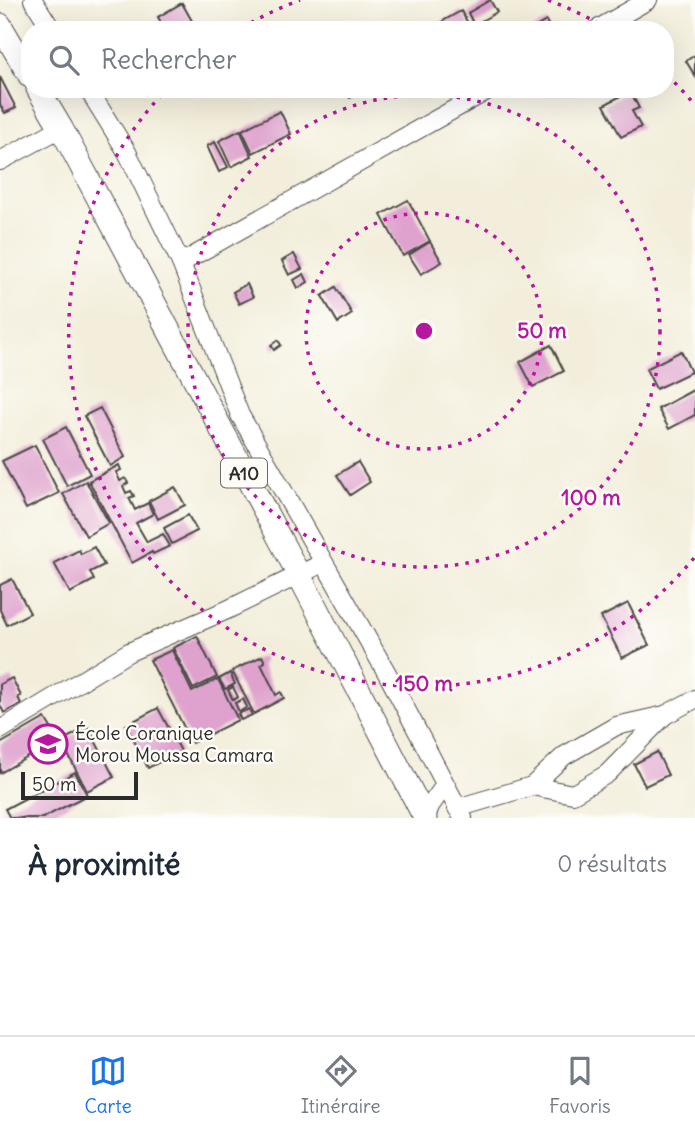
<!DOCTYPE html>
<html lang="fr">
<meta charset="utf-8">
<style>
body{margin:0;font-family:Delius,sans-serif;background:#f2f2f3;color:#1f2937}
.scale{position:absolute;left:21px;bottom:18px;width:117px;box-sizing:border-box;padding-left:7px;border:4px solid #2b2b2b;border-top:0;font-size:19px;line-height:24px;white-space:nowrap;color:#2b2b2b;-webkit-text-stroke:5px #fdfcf7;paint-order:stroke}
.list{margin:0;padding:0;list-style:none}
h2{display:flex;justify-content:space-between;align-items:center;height:91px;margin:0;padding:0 28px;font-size:30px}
h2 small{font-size:23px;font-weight:400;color:#747a83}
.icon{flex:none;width:38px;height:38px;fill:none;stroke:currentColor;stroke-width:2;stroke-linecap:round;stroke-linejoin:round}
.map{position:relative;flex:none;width:695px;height:818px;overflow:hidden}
.search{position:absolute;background:#fff;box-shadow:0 7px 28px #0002;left:21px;right:21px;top:21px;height:77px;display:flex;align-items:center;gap:18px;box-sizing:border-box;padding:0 24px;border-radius:28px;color:#747a83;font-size:26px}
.sheet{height:217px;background:#fff}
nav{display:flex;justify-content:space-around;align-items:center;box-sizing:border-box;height:98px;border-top:2px solid #e0e1e3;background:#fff;font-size:19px;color:#747a83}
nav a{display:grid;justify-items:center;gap:4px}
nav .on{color:#1a73e8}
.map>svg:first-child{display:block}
.building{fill:#dfa2ce}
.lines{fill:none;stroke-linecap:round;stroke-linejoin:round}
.minor-casing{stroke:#494845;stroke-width:20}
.major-casing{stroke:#494845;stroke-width:25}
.minor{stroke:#fff;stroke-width:18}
.major{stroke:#fff;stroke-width:23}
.ring{fill:none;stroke:#b5179e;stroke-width:3.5;stroke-dasharray:3.5 7}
.labels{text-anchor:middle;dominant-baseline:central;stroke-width:5;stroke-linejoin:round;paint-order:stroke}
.shield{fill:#fdfcf7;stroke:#6a6a68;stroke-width:2}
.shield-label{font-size:18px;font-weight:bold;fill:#2b2b2b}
.poi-label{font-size:19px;fill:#2b2b2b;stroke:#fdfcf7;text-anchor:start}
.centre{fill:#b5179e;stroke:#fdfcf7;stroke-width:3.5}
.ring-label{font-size:21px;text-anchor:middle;font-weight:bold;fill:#b5179e;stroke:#fdfcf7;stroke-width:5;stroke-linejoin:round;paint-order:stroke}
</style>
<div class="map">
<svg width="695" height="818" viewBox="0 0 695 818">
<rect width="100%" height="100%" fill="#fdfcf7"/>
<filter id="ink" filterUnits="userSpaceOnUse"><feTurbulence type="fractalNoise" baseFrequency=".0143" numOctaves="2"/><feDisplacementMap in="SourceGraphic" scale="14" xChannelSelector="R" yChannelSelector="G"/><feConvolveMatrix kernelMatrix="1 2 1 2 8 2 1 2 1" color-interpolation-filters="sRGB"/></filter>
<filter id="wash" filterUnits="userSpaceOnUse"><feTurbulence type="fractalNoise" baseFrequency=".00686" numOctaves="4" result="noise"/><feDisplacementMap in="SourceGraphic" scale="28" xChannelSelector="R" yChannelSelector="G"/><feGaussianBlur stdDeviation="1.57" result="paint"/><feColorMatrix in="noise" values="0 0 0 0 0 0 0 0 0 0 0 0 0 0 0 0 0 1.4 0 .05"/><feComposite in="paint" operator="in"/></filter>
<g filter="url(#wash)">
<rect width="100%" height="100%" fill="#f3eedb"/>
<g id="blocks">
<g class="building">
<path d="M490,0L497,12L474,25L468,13Z"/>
<path d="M182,3L197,30H165L158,17Z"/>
<path d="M461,11L469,25L461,30H448L443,21Z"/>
<path d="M546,21L551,30H531Z"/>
<path d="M695,55V76L686,61Z"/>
<path d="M0,77L16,108L5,113L0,105Z"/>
<path d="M345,89H366L350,98Z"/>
<path d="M630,91L639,108L632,111L641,127L621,137L604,105Z"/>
<path d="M280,111L291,134L253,153L242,130Z"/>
<path d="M240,130L252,156L231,167L219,141Z"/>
<path d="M215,142L228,167L219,172L207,146Z"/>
<path d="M408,200L430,241L403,256L381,215Z"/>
<path d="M430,242L442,262L421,274L409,255Z"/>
<path d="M294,254L302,269L289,275L282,261Z"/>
<path d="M304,274L308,282L298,288L294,280Z"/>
<path d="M247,284L253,297L239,304L233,292Z"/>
<path d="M336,287L352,314L338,323L322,296Z"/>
<path d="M278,340L281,345L274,350L271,345Z"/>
<path d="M551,345L564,371L533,387L520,362Z"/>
<path d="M681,351L691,372L656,389L646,369Z"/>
<path d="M695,389V415L669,429L658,409Z"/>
<path d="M100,408L125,457L110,466L84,416Z"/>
<path d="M66,427L90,474L67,486L43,439Z"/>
<path d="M35,445L59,493L26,509L2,461Z"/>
<path d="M358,462L370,482L350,495L337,475Z"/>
<path d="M119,465L121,470L116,472L120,481L125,478L128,483L123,486L126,493L131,491L134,496L129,498L135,510L148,503L153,514L136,523L147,542L163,534L170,546L153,554L152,552L132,563L89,481Z"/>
<path d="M86,481L109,523L86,536L63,494Z"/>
<path d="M175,487L185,505L158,519L149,501Z"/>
<path d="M188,515L197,531L172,544L164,528Z"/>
<path d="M94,547L104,565L90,572L94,580L70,593L54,563L79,550L81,554Z"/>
<path d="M12,579L30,613L7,625L0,610V585Z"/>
<path d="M628,603L649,645L622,658L601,617Z"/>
<path d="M197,636L217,677L193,689L173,648Z"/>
<path d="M172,650L192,692L218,679L238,720L192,743L150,660Z"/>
<path d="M262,656L265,662L261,664L276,695L281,692L284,698L254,714L232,671Z"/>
<path d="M230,673L235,684L225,689L219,679Z"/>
<path d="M12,678L21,696L18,697L21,704L4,713L0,705V684Z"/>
<path d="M233,687L238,697L233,700L228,690Z"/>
<path d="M243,699L247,707L239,712L235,703Z"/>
<path d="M158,708L181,751L148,768L126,725Z"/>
<path d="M249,709L252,715L241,720L238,714Z"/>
<path d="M45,718L58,740L0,773V744Z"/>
<path d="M88,727L114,777L87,791L61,741Z"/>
<path d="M657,752L668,775L645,786L634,764Z"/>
<path d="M75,772L87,795L43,818H10L5,809Z"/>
</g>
</g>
</g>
<g filter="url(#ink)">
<use href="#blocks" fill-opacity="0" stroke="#494845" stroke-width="2"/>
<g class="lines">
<g class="minor-casing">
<g id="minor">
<path d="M33,0L52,30"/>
<path d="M596,30L648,0"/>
<path d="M88,89L127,152L181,263L240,415L388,675L463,818"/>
<path d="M0,161L61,128"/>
<path d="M181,263L490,89"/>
<path d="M0,730L129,652L227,610L323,563"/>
<path d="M532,786L573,794L607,774L665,715"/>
<path d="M457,808L532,786L564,756L616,726L665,715L695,699"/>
<path d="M426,818L430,806L445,785"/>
</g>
</g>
<g class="major-casing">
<g id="major">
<path d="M0,25L30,76"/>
<path d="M38,89L61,128L299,575L425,818"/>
</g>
</g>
<use href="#minor" class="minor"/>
<use href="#major" class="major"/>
</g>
</g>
<g class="ring">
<circle cx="424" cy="331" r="118"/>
<circle cx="424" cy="331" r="236"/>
<path d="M694 558A353 353 0 1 1 166 90M242 28A353 353 0 0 1 300 0M548 0A353 353 0 0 1 606 28M667 75A353 353 0 0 1 694 104"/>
</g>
<defs>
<g id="school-ring" transform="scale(2.0125)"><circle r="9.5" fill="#fdfcf7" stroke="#b5179e" stroke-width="1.5"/><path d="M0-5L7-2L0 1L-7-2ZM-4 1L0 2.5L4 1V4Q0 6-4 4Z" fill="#b5179e"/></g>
</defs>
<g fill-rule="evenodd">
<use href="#school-ring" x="48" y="744"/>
</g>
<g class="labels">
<rect class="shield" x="221" y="458.5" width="46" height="29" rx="5"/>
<g class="shield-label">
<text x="244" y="473">A10</text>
</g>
<g class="poi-label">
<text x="75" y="733">École Coranique<tspan x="75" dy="22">Morou Moussa Camara</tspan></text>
</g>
</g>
<circle cx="424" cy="331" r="10" class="centre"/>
<g class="ring-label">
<text x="542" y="338">50 m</text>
<text x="591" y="505">100 m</text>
<text x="424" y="691">150 m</text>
</g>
</svg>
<div class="scale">50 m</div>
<div class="search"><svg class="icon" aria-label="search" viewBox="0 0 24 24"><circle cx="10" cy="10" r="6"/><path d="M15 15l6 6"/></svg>Rechercher</div>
</div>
<section class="sheet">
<h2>À proximité<small>0 résultats</small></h2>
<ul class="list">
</ul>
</section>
<nav>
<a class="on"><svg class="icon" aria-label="map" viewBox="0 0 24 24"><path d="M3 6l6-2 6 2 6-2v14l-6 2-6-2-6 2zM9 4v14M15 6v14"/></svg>Carte</a>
<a><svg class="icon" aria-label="directions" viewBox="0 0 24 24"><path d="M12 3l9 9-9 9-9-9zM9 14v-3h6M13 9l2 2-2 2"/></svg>Itinéraire</a>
<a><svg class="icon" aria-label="saved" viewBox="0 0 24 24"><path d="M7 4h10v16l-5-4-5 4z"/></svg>Favoris</a>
</nav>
